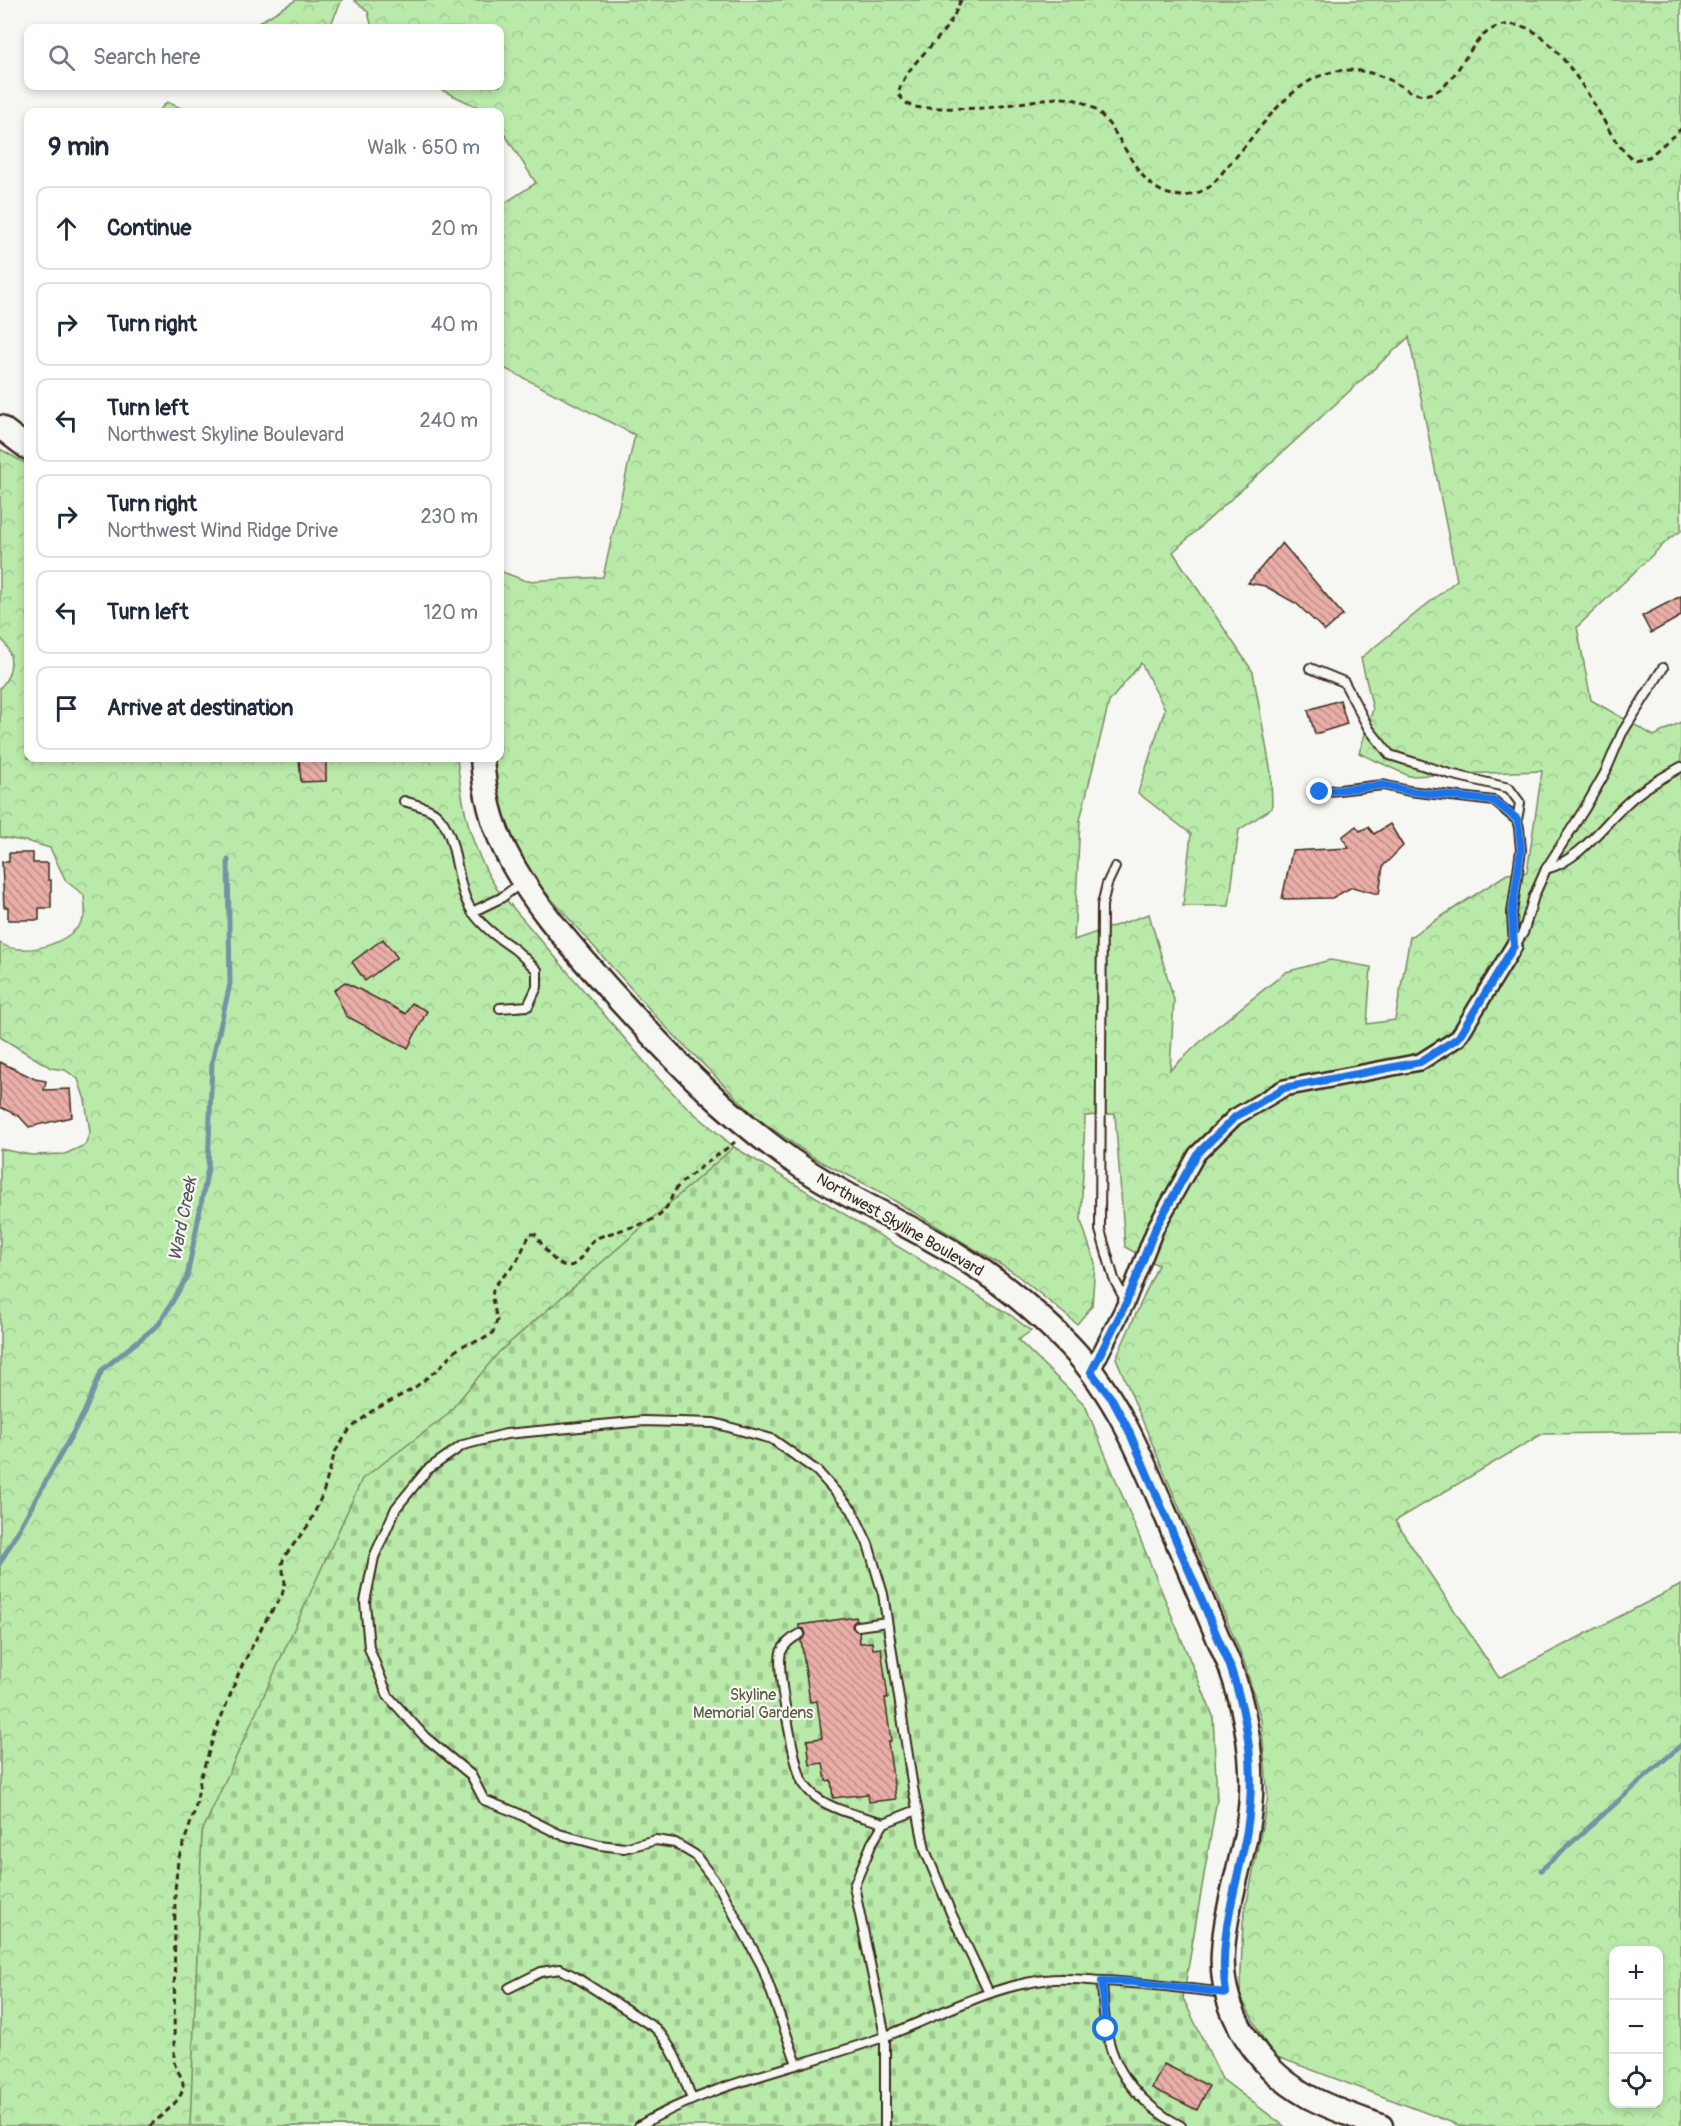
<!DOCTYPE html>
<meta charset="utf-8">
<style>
body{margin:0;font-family:Pangolin,sans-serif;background:#f2f2f3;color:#1f2937}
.controls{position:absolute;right:18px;bottom:18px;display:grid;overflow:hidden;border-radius:12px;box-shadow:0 3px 9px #0003}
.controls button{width:54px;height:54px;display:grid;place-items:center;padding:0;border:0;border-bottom:2px solid #e0e1e3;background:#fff;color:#1f2937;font:30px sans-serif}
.stop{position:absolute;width:18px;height:18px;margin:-14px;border:4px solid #1a73e8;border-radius:50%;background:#fff}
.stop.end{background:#1a73e8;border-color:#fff;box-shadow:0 2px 6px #0008}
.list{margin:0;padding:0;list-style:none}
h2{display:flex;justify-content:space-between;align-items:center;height:78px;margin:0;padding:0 24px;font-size:26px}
h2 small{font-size:20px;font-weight:400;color:#747a83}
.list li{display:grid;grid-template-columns:39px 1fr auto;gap:18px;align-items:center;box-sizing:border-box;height:84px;margin:0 12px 12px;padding:0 12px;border:2px solid #e0e1e3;border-radius:12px}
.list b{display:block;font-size:22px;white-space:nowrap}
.list p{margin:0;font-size:20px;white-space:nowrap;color:#747a83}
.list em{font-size:20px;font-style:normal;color:#747a83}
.icon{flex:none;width:33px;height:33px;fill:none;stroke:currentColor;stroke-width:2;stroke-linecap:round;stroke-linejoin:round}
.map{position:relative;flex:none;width:1681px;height:2126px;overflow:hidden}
.search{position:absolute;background:#fff;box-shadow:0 3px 9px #0003;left:24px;top:24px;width:480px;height:66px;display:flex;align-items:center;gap:15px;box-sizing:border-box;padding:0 21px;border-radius:12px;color:#747a83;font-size:22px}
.panel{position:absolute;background:#fff;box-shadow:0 3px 9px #0003;left:24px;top:108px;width:480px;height:654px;border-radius:12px}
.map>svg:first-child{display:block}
.forest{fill:url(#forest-crowns);stroke:#7a8a64;stroke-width:1.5;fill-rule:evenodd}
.cemetery{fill:url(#cemetery-stones);stroke:#7a8a64;stroke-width:1.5}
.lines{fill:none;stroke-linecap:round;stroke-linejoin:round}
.stream{stroke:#7593a4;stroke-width:5}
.building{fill:url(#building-back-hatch);stroke:#3b2a1e;stroke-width:1.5}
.lane-casing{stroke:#3b2a1e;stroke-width:12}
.street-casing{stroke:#3b2a1e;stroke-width:20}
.secondary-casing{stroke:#3b2a1e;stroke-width:27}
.path{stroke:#3b2a1e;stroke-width:3;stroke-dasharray:6 4.5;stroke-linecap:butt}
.lane{stroke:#f6f6f2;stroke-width:8}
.street{stroke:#f6f6f2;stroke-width:15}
.secondary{stroke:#f6f6f2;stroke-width:22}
.route{stroke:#1a73e8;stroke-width:8}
.labels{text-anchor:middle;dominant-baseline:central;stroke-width:4.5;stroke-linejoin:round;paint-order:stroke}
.street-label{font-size:16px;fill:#3b2a1e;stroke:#f6f6f2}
.park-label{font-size:16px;fill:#5a5a41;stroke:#f6f6f2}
.water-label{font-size:18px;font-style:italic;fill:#535656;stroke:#f6f6f2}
</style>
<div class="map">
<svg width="1681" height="2126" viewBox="0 0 1681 2126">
<defs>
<pattern id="forest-crowns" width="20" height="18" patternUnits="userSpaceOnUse" patternTransform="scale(1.5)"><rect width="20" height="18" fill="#b9eaa9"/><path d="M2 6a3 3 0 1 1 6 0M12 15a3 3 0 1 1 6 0" fill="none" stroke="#a0c991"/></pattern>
<pattern id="cemetery-stones" width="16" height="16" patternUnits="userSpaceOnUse" patternTransform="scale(1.5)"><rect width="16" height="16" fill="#b9eaa9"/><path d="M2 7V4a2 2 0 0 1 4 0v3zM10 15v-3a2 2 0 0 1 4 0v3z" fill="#a0c991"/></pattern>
<pattern id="building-back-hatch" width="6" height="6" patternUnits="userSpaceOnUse" patternTransform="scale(1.5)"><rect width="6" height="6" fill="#e9aea7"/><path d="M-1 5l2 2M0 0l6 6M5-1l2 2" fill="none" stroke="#be8e87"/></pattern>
</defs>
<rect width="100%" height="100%" fill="#f6f6f2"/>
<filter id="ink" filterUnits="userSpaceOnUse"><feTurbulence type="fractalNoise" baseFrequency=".0167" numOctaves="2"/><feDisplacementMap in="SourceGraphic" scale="12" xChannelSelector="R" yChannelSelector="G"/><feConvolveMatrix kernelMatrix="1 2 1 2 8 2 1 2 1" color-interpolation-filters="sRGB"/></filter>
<g filter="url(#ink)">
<g class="forest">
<path d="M296,0H342L331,24L323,28H262L258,23Z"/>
<path d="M354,0H1681V531L1669,539L1577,627L1591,700L1654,736L1681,722V1432L1542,1434L1395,1521L1499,1678L1681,1585V2126H1461L1272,2055L1240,1995L1243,1922L1268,1797L1261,1720L1244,1661L1116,1358L1158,1265L1125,1247L1115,1114L1085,1116L1081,1221L1095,1263L1092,1306L1077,1324L1013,1272L875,1189L816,1159L757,1118L661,1022L531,876L505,824L495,777L492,758H500V571L526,581L603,577L635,435L500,366V206L536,183L500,127V112H488L433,86H500V28H372L368,12ZM1409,337L1457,580L1361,658L1373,709L1359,753L1409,776L1542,771L1527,872L1507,874L1410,937L1395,1020L1367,1024L1371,967L1330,960L1286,972L1213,1030L1170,1070L1174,1000L1149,914L1074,940L1080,820L1109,702L1141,663L1165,709L1138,793L1191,834L1183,906H1229L1239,830L1272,808L1271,773L1253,672L1173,552ZM1614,1950H1658V2104H1614Z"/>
<path d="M167,102L190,112H158Z"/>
<path d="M0,449L28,465V758H457C462,806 470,848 497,889L660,1080L688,1108L734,1147L723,1166L597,2126H0V1149L31,1155L65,1154L85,1145L90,1132L85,1100L78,1079L65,1070L51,1068L0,1037V943C23,959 77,943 85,914C86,909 84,900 84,895L66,881L50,848L30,842L0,837V688C15,672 14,652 0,637Z"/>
</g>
<path class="cemetery" d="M734,1147L1009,1314L1031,1331L1018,1340L1085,1405L1213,1716L1217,1799L1183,1998L1222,2079L1284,2126H190L202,1832L362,1479L446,1416L499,1352Z"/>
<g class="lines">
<g class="stream">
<path d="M0,1563L84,1413L102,1370L159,1324L187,1277L208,1168L212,1062L230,984L228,860"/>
<path d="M1541,1870L1681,1745"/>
</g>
</g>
<g class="building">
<path d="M1282,543L1343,615L1325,631L1297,604L1265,586L1248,583Z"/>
<path d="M1681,596V616L1651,633L1642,616Z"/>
<path d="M1340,700L1347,724L1315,734L1308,710Z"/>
<path d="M299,758H326V781L301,782Z"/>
<path d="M1390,824L1403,846L1383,866L1379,894L1352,887L1332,898L1282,899L1292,851L1349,848L1342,837L1356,826L1360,831L1368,827L1374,834Z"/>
<path d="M9,853H33V863H48V880H51V908H39V920H8V907H4L2,862H9Z"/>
<path d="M383,939L397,957L365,981L352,962Z"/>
<path d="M345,982L406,1014L411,1003L427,1011L408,1048L346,1016L334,990Z"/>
<path d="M0,1062L35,1079L46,1081L44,1090L70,1089L72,1117L29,1127L19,1116L0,1107Z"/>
<path d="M856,1617L857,1620L853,1623L852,1627L859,1632L860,1643L872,1642L873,1649L881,1648L888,1698H885L891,1741L888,1742L896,1799L869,1802L868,1794L833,1798L831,1780L826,1781L823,1763L810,1765L807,1740L822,1738L817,1701L810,1702L801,1640L806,1634L804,1629L799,1628V1625Z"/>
<path d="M1164,2064L1209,2086L1197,2110L1152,2088Z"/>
</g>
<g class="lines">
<g class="lane-casing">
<g id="lane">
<path d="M1310,668L1344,682L1369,729L1390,755L1450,774L1509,788L1520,803L1517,820"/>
<path d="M1321,792L1383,785L1409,791L1494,801L1517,820L1519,828L1521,850L1512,913L1514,946"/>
<path d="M404,801C413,804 428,807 435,813C460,834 453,883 472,911C483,927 497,937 513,948C521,954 529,963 537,970V987L528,1006L500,1008"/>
<path d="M1115,867L1107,884L1102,905L1100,1230L1114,1279L1126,1302"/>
<path d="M1546,869C1580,860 1601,827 1627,803C1643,788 1662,778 1681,767"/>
<path d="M472,912L501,898L521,883"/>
<path d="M1515,945L1523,933L1534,896L1546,869L1585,808L1605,773L1622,733L1663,668"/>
<path d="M858,1626L887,1622"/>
<path d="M800,1634C792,1638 785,1643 781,1652C776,1670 794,1760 801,1779C804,1785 811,1793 816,1797C832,1810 864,1817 884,1823"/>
<path d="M1102,1981C1103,1996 1103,2012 1106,2027C1112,2072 1142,2106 1181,2126"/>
<path d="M509,1988L541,1972L560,1969L574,1976L655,2028C675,2048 682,2074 692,2099"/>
<path d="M797,2064L762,1966L720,1888L695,1855L675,1843L656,1840L624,1848L600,1845L559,1834L515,1812L484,1800L471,1775L425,1737L388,1696L369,1648L365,1602L374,1557L396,1508L427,1470L463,1445L506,1434L643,1421L714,1423L772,1439L817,1471L852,1510L868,1544L883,1594L913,1788L925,1850L951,1913L989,1993"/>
<path d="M639,2126C715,2081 803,2067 886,2036C938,2016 988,1987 1044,1980C1063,1977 1083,1980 1103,1981C1144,1983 1184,1988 1225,1993"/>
<path d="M885,2126V2036L854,1886L872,1843L884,1823L917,1810"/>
</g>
</g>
<g class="street-casing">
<path id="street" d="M1091,1372L1126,1303L1156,1227L1197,1154L1235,1117L1284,1088L1420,1062L1458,1038L1514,946"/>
</g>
<g class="secondary-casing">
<g id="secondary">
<path d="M0,427L28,448"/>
<path d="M482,758C484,790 491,822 506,852C531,902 571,946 608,988C669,1055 730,1120 806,1170C855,1202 910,1225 961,1257C1000,1281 1037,1312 1069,1345C1117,1395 1142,1458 1168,1520C1189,1569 1210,1618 1230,1666C1245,1709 1253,1750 1251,1796C1248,1849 1226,1899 1223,1952C1219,2012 1258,2069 1309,2097C1332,2109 1356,2117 1381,2126"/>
</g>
</g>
<g class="path">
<path d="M961,0C957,8 954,18 948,25C932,49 906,65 898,94C901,97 904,102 908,104C915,109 927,108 936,108C951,108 967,109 983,108C1009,107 1035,98 1062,98C1127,99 1122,196 1183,196C1190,196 1204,191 1209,187C1216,182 1222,172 1228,166C1250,142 1269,112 1294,92C1324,67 1354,64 1390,80C1402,86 1414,97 1429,94C1465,86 1469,14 1521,26C1551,33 1581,83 1596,107C1608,127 1615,146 1634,160L1649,157L1681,129"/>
<path d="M150,2126C160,2116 184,2100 183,2085C183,2077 176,2070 174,2062L175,1890L178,1860L195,1810L201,1776L215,1733L241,1668L263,1625L282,1595L285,1583L282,1564L284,1557L310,1523L323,1493L335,1452L350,1429L372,1411L413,1389L439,1368L455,1351L466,1344L482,1340L493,1333L497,1320L492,1298L493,1290L497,1283L516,1263L530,1234H535C542,1244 553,1265 567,1266C582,1267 584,1245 595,1239C614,1230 646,1226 660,1215C670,1207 671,1193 680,1184C697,1169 717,1156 735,1142"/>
</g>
<use href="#lane" class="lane"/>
<use href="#street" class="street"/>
<use href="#secondary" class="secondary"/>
</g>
</g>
<g class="lines" filter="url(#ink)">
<path class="route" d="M1106,2029L1102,1981L1133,1982L1226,1993C1217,1937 1238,1884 1247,1830C1256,1771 1249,1722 1230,1666L1128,1429L1112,1399L1091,1372L1126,1303L1156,1227L1197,1154L1235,1117L1284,1088L1420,1062L1458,1038L1514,946L1512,913L1521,850L1519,828L1517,819L1494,801L1409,791L1383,785L1320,792"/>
</g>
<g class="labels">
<g class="street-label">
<text transform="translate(900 1225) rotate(30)">Northwest Skyline Boulevard</text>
</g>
<g class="park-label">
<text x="753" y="1695">Skyline<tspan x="753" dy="18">Memorial Gardens</tspan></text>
</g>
<g class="water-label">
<text transform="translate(183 1219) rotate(-79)">Ward Creek</text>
</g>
</g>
</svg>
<div class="controls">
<button>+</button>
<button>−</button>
<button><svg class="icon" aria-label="locate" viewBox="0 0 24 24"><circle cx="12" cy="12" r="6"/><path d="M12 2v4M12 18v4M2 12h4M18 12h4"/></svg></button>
</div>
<div class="stop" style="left:1106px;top:2029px"></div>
<div class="stop end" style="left:1320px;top:792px"></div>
<div class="search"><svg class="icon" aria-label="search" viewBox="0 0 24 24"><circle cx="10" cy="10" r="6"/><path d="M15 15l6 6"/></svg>Search here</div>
<section class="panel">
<h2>9 min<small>Walk · 650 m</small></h2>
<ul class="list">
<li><svg class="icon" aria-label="ahead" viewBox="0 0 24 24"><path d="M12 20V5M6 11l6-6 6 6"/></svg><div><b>Continue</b></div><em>20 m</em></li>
<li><svg class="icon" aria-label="right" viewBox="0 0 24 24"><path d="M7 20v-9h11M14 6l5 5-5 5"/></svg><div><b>Turn right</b></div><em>40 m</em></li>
<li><svg class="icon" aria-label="left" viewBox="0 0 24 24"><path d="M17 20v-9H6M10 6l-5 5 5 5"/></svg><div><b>Turn left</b><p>Northwest Skyline Boulevard</p></div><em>240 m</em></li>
<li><svg class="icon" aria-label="right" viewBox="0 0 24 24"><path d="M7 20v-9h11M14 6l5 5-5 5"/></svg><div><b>Turn right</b><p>Northwest Wind Ridge Drive</p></div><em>230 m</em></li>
<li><svg class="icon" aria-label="left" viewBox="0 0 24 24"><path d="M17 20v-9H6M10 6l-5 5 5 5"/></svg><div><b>Turn left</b></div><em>120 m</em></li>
<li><svg class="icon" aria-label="arrive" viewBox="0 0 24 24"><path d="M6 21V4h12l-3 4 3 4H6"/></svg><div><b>Arrive at destination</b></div></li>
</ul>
</section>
</div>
